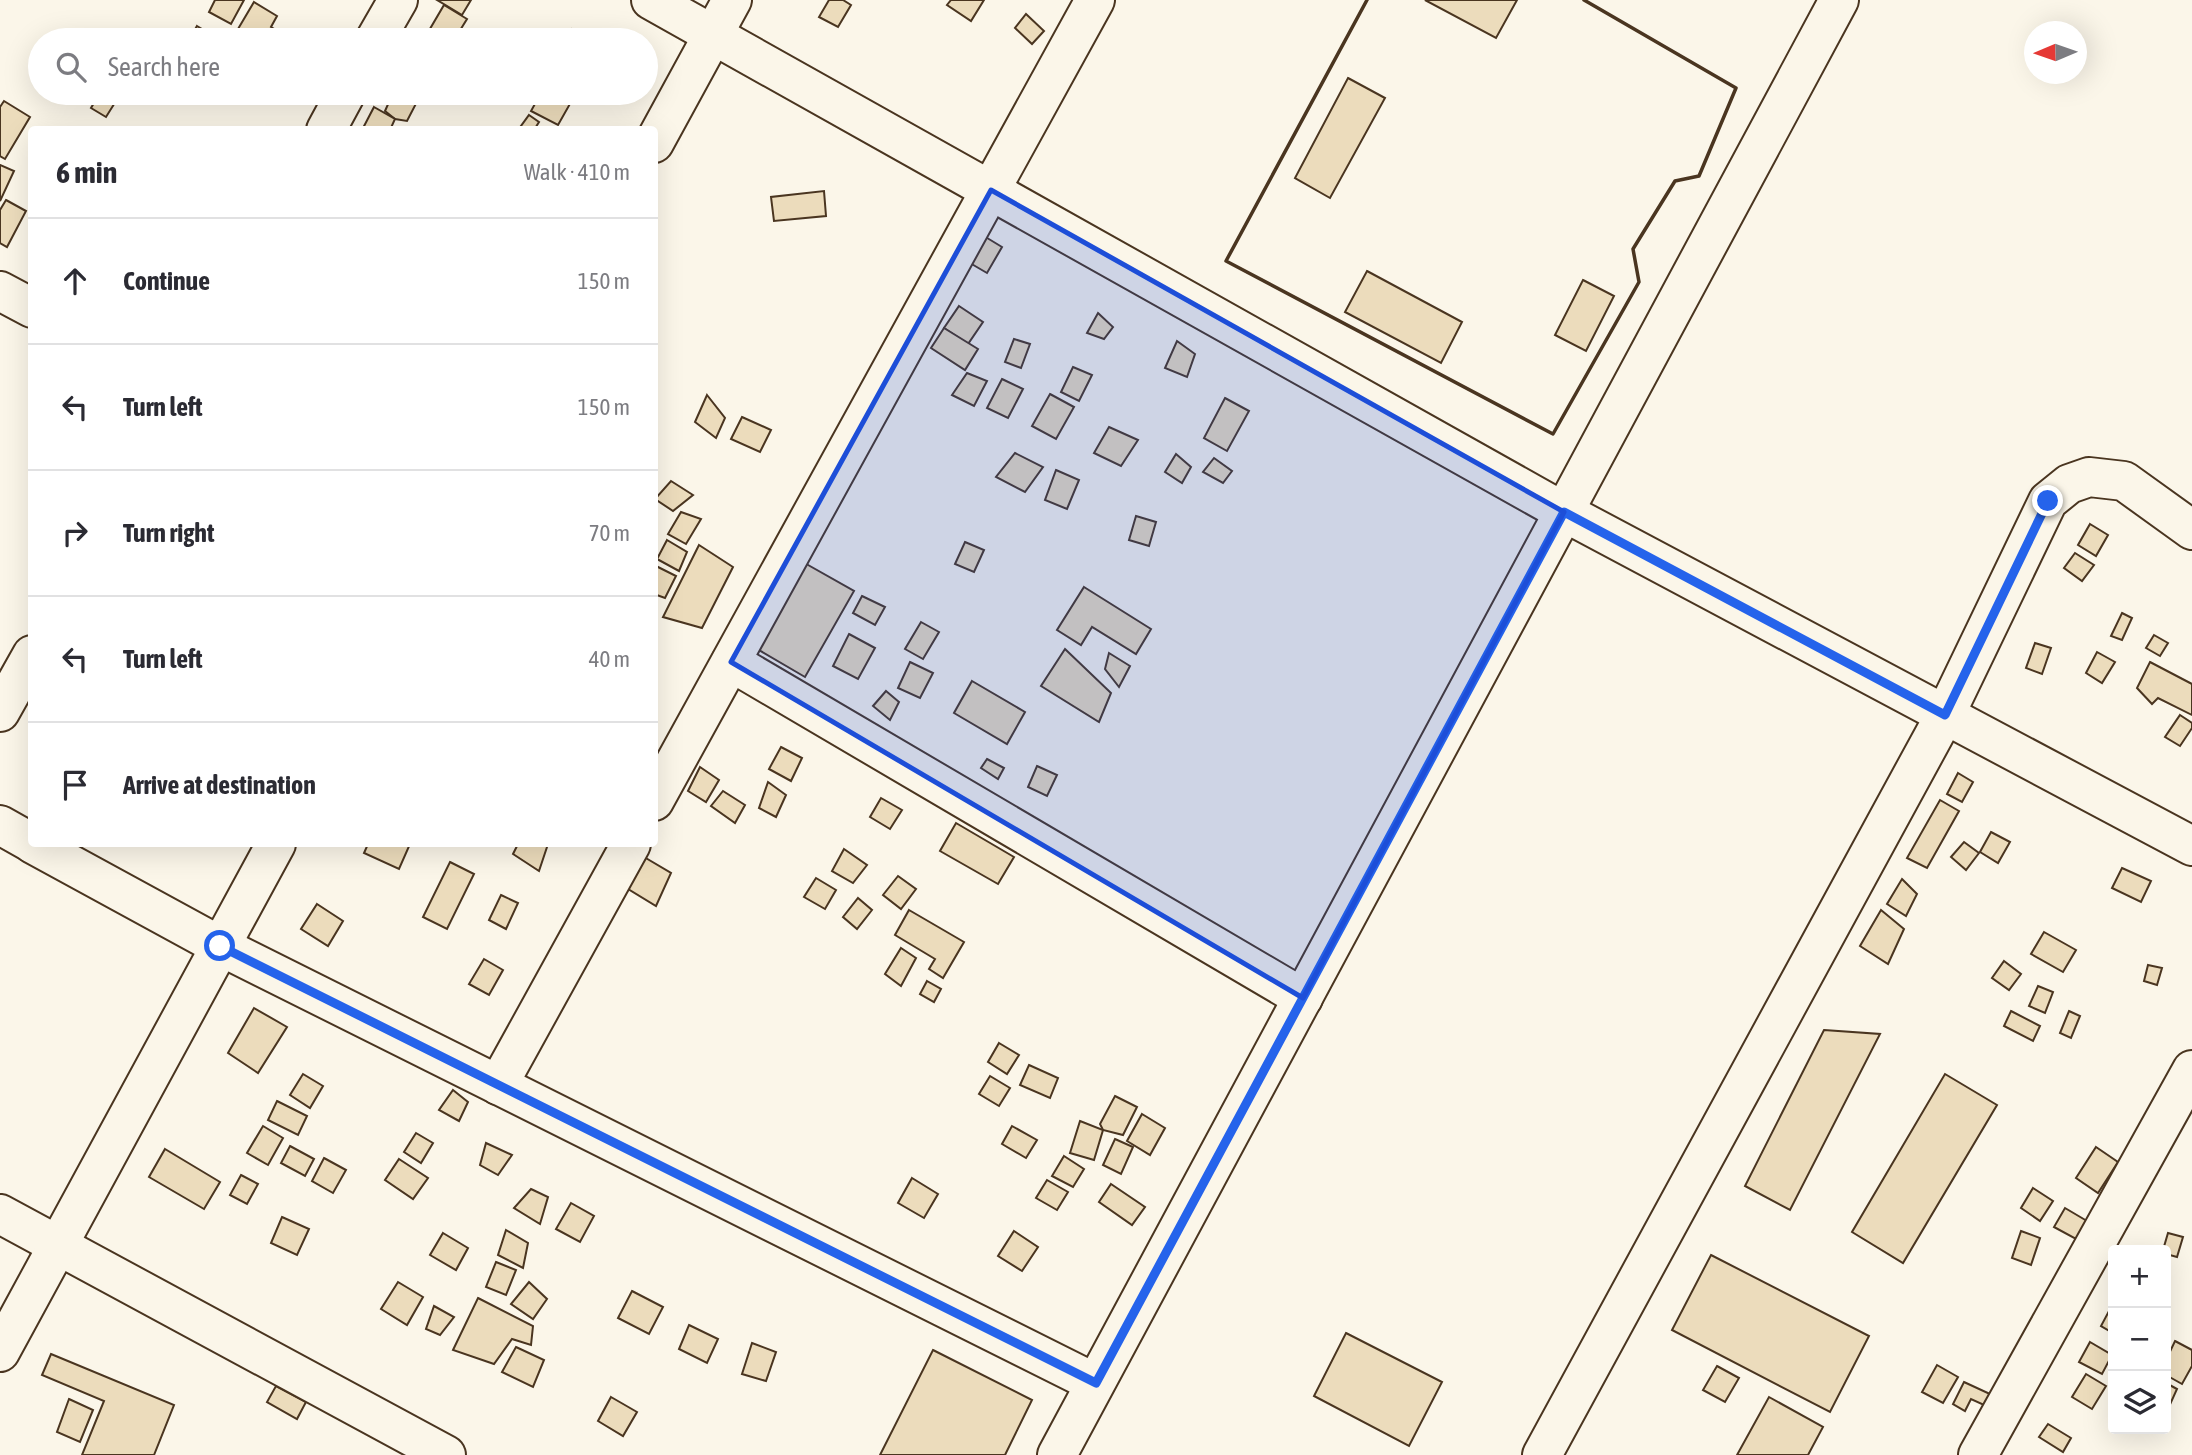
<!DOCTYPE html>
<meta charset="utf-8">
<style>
body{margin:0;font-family:"Asap Condensed",sans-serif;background:#f2f2f3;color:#2b2b33}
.controls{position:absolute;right:21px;bottom:21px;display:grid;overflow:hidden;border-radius:7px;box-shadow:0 7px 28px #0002}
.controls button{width:63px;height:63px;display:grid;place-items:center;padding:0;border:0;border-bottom:2px solid #e1e1e2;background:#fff;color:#2b2b33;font:35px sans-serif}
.compass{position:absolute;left:2024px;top:21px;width:63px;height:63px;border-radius:50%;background:#fff;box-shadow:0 7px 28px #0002;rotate:268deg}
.stop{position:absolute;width:21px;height:21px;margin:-16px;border:5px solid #2563eb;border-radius:50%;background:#fff}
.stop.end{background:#2563eb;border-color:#fff;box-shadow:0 2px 7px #0008}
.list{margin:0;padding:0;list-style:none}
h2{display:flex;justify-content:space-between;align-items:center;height:91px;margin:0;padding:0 28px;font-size:30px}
h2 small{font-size:23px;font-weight:400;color:#7c7c81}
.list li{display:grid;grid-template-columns:46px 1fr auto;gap:21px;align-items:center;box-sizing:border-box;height:126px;padding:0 28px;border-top:2px solid #e1e1e2}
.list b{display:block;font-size:26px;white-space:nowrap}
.list em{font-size:23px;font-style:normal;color:#7c7c81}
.icon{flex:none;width:38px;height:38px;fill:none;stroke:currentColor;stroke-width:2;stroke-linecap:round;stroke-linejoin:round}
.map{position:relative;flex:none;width:2192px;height:1455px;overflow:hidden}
.search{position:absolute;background:#fff;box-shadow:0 7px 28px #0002;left:28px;top:28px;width:630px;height:77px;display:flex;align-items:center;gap:18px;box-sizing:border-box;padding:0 24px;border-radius:38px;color:#7c7c81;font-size:26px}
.panel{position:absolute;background:#fff;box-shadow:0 7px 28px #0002;left:28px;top:126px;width:630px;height:721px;border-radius:7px}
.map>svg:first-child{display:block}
.building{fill:#ecdcbc;stroke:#4a3520;stroke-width:2}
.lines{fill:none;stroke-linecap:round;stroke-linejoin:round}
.street-casing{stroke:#4a3520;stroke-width:42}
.street{stroke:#fbf6e9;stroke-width:38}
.wall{stroke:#4a3520;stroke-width:3.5}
.route{stroke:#2563eb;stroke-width:9}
.marked{fill:#1d4ed8;fill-opacity:0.2;stroke:#1d4ed8;stroke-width:5;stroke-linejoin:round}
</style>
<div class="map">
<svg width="2192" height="1455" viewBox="0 0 2192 1455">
<rect width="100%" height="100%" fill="#fbf6e9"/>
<g class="building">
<path d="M215,0H244L231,24L209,12Z"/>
<path d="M437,0H471L462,15Z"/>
<path d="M829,0H843L851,5L838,27L819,17Z"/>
<path d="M951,0H984L971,21L947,5Z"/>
<path d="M1425,0H1517L1496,38Z"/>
<path d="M254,2L277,16L271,27L293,40H246L235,34Z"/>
<path d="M444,5L467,19L454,40H437L427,34Z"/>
<path d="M1026,14L1044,31L1032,44L1015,28Z"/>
<path d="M197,26L212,35L208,40H189Z"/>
<path d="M572,29L591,40H565Z"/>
<path d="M1348,78L1385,98L1330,198L1295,178Z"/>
<path d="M100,93H121L106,117L91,108Z"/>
<path d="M393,93L421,94L407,121L395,119L385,111Z"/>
<path d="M541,93L575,95L558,125L531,111Z"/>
<path d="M4,101L30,117L5,159L0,156V107Z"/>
<path d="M374,107L395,119L390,130H362Z"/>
<path d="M529,115L539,122L534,130H525L521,126Z"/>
<path d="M0,165L14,171L0,201Z"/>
<path d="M824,191L826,216L774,221L771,197Z"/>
<path d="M6,200L26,211L7,247L0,243V210Z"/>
<path d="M974,230L1002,247L987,273L958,256Z"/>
<path d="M1367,271L1462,322L1441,363L1345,312Z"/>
<path d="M1583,280L1614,296L1586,351L1555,335Z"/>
<path d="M959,306L983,322L968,344L944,328Z"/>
<path d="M1098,313L1113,327L1104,339L1087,333Z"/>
<path d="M944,328L978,349L965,370L931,348Z"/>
<path d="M1014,339L1030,344L1021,368L1005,362Z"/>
<path d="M1177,341L1195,354L1187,377L1165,368Z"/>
<path d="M1073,367L1092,375L1079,401L1061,392Z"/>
<path d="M967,373L987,381L974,406L952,395Z"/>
<path d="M1002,379L1023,389L1008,418L987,408Z"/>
<path d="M1050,394L1074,407L1056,439L1032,426Z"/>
<path d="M707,395L725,418L716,438L695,422Z"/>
<path d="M1225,398L1249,411L1227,451L1204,438Z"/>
<path d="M742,417L771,430L760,452L731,439Z"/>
<path d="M1109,427L1138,440L1121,466L1094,453Z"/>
<path d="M1015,453L1043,467L1025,492L996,477Z"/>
<path d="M1176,454L1191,467L1182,483L1165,472Z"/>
<path d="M1214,458L1232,471L1223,483L1203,472Z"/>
<path d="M1056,470L1079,480L1067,509L1045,500Z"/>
<path d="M671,481L693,495L673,511L655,499Z"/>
<path d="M681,512L701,519L686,544L668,534Z"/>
<path d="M1136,516L1156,522L1149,546L1129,540Z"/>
<path d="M2090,524L2108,535L2096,556L2078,545Z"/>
<path d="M667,540L687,552L679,571L657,559Z"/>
<path d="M965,542L984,550L974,572L955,564Z"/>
<path d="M699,545L733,567L702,628L663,617Z"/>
<path d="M2075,553L2094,565L2082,581L2064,568Z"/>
<path d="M801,561L854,591L805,677L752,646Z"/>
<path d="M654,565L676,576L665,598L654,594Z"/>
<path d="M1084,587L1151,629L1136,654L1092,627L1081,645L1057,630Z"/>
<path d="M862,596L885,607L875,625L853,613Z"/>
<path d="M2122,613L2132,618L2122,640L2111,636Z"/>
<path d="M921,622L939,632L923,659L905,649Z"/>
<path d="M849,634L875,648L858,679L833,666Z"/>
<path d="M2154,635L2168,643L2160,656L2146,648Z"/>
<path d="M2035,643L2051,648L2042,674L2026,668Z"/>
<path d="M1065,649L1111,693L1099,722L1041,686Z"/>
<path d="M2097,652L2115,662L2102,683L2086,673Z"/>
<path d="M1109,653L1130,666L1119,687L1105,669Z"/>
<path d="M910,662L933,673L920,698L898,688Z"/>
<path d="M2150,662L2192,684V715L2158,698L2152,704L2137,688Z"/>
<path d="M972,681L1025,712L1007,744L954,713Z"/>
<path d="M886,691L899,702L890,720L873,706Z"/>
<path d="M2180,715L2192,723V728L2180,746L2165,737Z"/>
<path d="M781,747L802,758L791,781L769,769Z"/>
<path d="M987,759L1004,768L998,779L981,768Z"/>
<path d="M1037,766L1057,775L1047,796L1028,787Z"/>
<path d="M700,767L719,780L706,802L688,791Z"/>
<path d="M1958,773L1973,782L1962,802L1947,794Z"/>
<path d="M768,782L786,795L776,817L759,808Z"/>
<path d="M723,791L745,805L735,823L711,806Z"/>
<path d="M881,798L902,810L890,829L870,817Z"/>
<path d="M1940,800L1959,811L1927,868L1907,858Z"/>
<path d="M956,823L1014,857L998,884L940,851Z"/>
<path d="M1991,832L2010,842L1998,863L1980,852Z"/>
<path d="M1964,842L1979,853L1966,870L1951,857Z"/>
<path d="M368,844H410L399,869L364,853Z"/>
<path d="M518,844H548L539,871L513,854Z"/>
<path d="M844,849L867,865L853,883L832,871Z"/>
<path d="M639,854L671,873L656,906L615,881Z"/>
<path d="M450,862L474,874L447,929L423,917Z"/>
<path d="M2122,868L2151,881L2141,902L2112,888Z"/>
<path d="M898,876L916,889L901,909L883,895Z"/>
<path d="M816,878L836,890L825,909L804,897Z"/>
<path d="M1902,879L1917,894L1906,916L1887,904Z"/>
<path d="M501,895L518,903L506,929L489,920Z"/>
<path d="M858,898L872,910L857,929L843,917Z"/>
<path d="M317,904L343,921L328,946L301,929Z"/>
<path d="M909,910L964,942L943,978L929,969L935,959L895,935Z"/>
<path d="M1881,910L1904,929L1888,964L1860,946Z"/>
<path d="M2044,932L2076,950L2063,972L2031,954Z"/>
<path d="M901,948L916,958L901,986L885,974Z"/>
<path d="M484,959L503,970L489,995L469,984Z"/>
<path d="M2004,961L2021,974L2009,990L1992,978Z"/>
<path d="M2148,965L2162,968L2157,985L2144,981Z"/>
<path d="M927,981L941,989L934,1002L920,994Z"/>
<path d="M2038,986L2053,992L2045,1013L2029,1006Z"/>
<path d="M254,1008L287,1027L258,1073L228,1053Z"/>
<path d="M2011,1011L2040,1026L2033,1041L2004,1026Z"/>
<path d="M2069,1011L2080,1016L2071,1038L2060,1033Z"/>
<path d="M1824,1030L1880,1034L1790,1210L1745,1186Z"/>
<path d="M999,1043L1019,1055L1007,1074L988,1062Z"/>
<path d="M1029,1065L1058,1078L1050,1098L1020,1085Z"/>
<path d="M303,1074L323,1086L310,1108L290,1095Z"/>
<path d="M1945,1074L1997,1105L1903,1263L1852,1232Z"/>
<path d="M990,1076L1010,1088L999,1106L979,1094Z"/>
<path d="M453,1090L468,1102L459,1121L439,1110Z"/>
<path d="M1115,1096L1137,1107L1123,1135L1103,1130L1100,1124Z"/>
<path d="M277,1101L307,1116L298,1135L268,1120Z"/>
<path d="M1142,1114L1165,1128L1150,1155L1127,1141Z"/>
<path d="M1080,1121L1103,1130L1094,1160L1070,1153Z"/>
<path d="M263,1126L283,1138L268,1165L247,1153Z"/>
<path d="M1012,1126L1037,1140L1026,1158L1002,1144Z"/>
<path d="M416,1133L433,1143L421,1163L404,1152Z"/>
<path d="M1115,1139L1133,1147L1121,1174L1103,1165Z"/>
<path d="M486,1143L512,1155L498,1175L480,1165Z"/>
<path d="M290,1146L314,1159L305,1176L281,1163Z"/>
<path d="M2096,1147L2118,1162L2098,1193L2076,1178Z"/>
<path d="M165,1149L220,1182L204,1209L149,1177Z"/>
<path d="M1064,1156L1084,1169L1073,1187L1052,1176Z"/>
<path d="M324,1158L346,1170L333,1193L312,1181Z"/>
<path d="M399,1159L428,1178L413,1199L385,1180Z"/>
<path d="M241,1175L258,1184L247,1204L230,1195Z"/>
<path d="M912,1178L938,1194L924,1218L898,1203Z"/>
<path d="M1047,1180L1068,1192L1057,1210L1036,1198Z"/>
<path d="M1111,1184L1145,1207L1132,1225L1099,1202Z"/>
<path d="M2033,1188L2053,1201L2040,1221L2021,1208Z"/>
<path d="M531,1189L548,1197L540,1224L514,1208Z"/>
<path d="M571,1203L594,1216L580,1242L556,1229Z"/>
<path d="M2065,1208L2087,1221L2076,1239L2054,1227Z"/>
<path d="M282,1217L309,1229L297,1255L271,1243Z"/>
<path d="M506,1230L528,1243L523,1268L498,1255Z"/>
<path d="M1014,1231L1038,1247L1022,1271L998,1256Z"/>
<path d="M2021,1231L2040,1238L2031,1265L2012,1258Z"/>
<path d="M443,1233L468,1248L456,1270L430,1255Z"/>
<path d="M2168,1233L2183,1237L2177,1257L2166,1254V1250H2163Z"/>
<path d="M1711,1255L1869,1336L1830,1412L1672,1330Z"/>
<path d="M496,1262L516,1270L506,1295L486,1287Z"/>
<path d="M398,1282L423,1297L407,1325L381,1309Z"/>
<path d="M529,1282L547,1299L533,1319L511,1304Z"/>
<path d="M632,1291L663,1307L649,1334L618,1318Z"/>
<path d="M478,1298L533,1326L531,1345L512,1339L494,1364L453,1350Z"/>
<path d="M434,1306L454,1317L440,1335L426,1329Z"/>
<path d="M2109,1311L2113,1313V1333L2101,1326Z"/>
<path d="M689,1325L718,1339L707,1363L679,1349Z"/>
<path d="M1346,1333L1442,1382L1409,1446L1314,1396Z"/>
<path d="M2175,1341L2192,1350V1366L2182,1384L2166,1375V1360Z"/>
<path d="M2090,1342L2112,1355L2102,1374L2079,1362Z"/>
<path d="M752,1343L776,1352L766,1381L742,1374Z"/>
<path d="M516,1347L544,1360L533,1387L502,1372Z"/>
<path d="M933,1350L1032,1400L1005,1455H880Z"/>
<path d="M51,1354L174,1405L154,1455H82L104,1401L42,1375Z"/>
<path d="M1937,1365L1958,1377L1943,1403L1922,1392Z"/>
<path d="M1717,1366L1739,1378L1725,1402L1703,1390Z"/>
<path d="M2086,1374L2106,1386L2092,1409L2072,1397Z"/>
<path d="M1964,1382L1990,1394L1984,1405L1971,1399L1965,1411L1953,1404Z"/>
<path d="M2166,1383L2177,1389L2168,1409L2166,1408Z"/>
<path d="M276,1386L306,1402L297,1419L267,1402Z"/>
<path d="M611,1397L637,1412L623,1436L598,1421Z"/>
<path d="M1769,1397L1823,1427L1808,1455H1737Z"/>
<path d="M69,1399L93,1410L80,1442L57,1432Z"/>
<path d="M2048,1424L2071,1438L2063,1452L2039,1437Z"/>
</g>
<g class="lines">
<g class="street-casing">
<g id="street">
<path d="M651,0L1564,512L2192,846"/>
<path d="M375,40L398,0"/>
<path d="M326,130L346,93"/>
<path d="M654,143L732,0"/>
<path d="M0,291L32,308"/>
<path d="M731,662L1303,998"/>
<path d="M0,712L32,655"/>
<path d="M654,801L1095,0"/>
<path d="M0,825L32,843"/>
<path d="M33,844L220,946L1095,1383"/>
<path d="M498,1085L631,844"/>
<path d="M0,1214L446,1455"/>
<path d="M0,1352L276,844"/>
<path d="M1057,1455L1839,0"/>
<path d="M1542,1455L1945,715L2048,501L2069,484L2089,477L2124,481L2192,530"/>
<path d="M1978,1455L2192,1070"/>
</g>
</g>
<use href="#street" class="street"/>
<path class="wall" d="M1367,0L1226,261L1553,434L1639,282L1633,249L1675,181L1699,176L1736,88L1584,0"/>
</g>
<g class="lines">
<path class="route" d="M220,946L1096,1383L1564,512L1945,715L2048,501"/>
</g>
<path class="marked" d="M991,190L1564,512L1303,998L731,662Z"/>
</svg>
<div class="controls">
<button>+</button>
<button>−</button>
<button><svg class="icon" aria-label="layers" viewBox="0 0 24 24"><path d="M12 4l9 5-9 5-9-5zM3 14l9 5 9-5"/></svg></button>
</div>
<svg class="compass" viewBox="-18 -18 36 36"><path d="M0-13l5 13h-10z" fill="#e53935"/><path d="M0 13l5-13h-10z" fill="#7c7c81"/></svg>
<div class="stop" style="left:220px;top:946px"></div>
<div class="stop end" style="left:2048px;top:501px"></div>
<div class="search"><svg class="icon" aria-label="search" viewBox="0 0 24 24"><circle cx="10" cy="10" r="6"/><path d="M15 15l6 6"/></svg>Search here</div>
<section class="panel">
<h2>6 min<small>Walk · 410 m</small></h2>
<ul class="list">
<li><svg class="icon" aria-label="ahead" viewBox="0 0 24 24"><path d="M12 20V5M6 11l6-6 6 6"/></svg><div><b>Continue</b></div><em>150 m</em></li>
<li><svg class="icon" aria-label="left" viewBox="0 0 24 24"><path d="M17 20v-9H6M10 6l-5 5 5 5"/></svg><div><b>Turn left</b></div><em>150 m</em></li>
<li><svg class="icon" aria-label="right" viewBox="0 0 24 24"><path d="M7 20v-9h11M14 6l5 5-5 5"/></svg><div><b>Turn right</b></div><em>70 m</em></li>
<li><svg class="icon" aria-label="left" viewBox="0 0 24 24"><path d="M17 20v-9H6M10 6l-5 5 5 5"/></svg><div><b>Turn left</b></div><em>40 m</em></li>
<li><svg class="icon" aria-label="arrive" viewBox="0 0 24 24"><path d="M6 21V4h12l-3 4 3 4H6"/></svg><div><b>Arrive at destination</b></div></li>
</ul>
</section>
</div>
